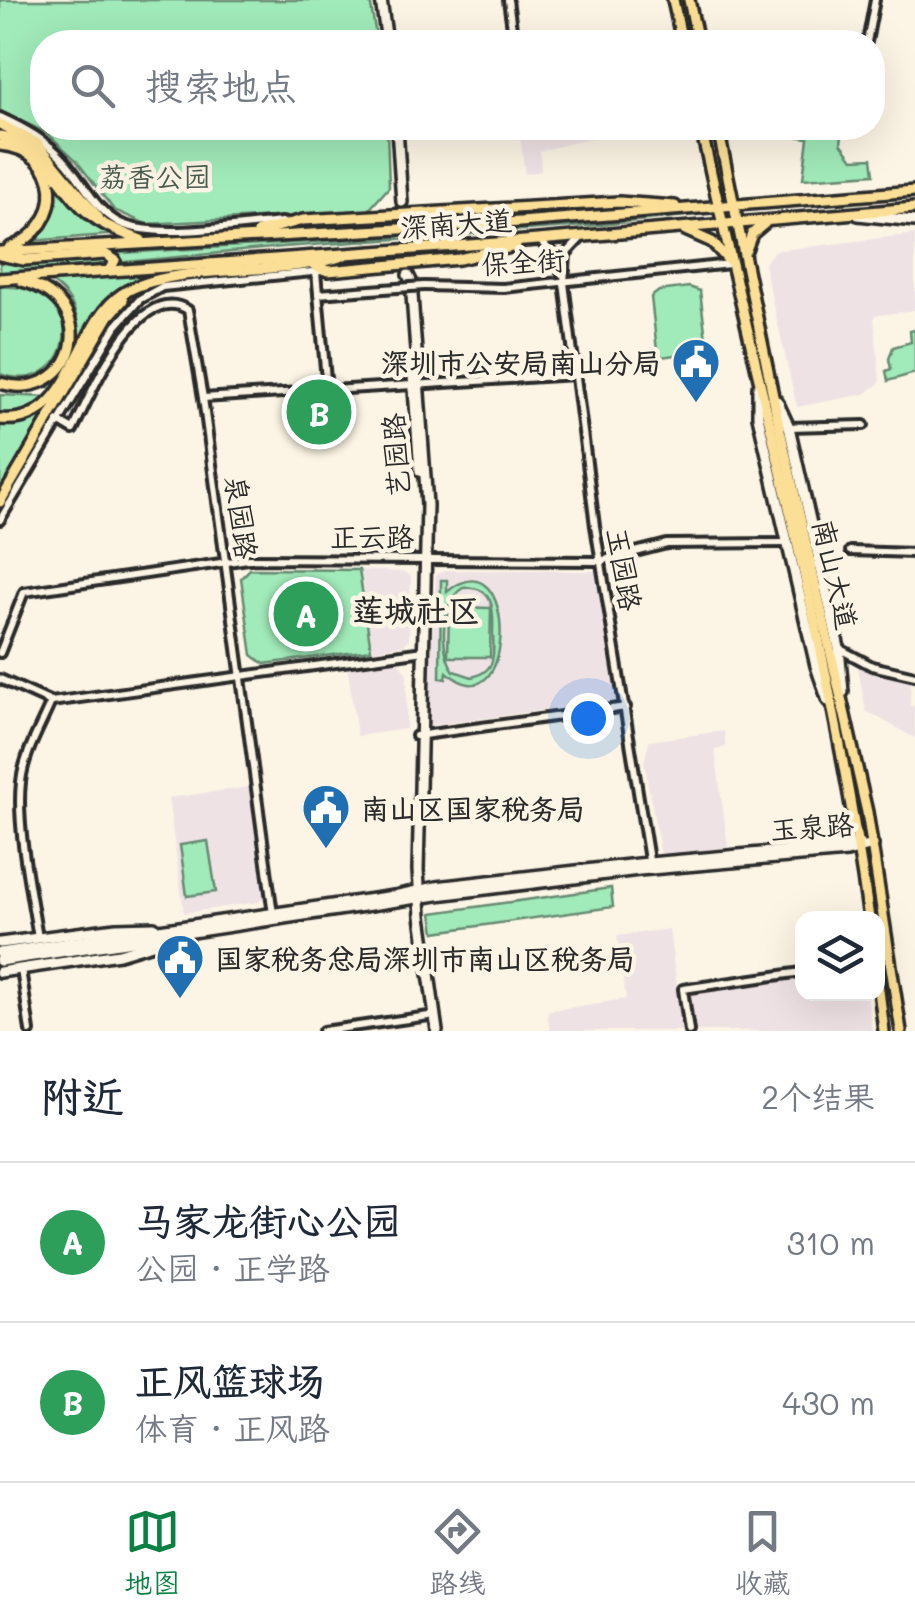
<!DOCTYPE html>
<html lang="zh">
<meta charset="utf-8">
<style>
body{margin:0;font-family:Mali,"LXGW WenKai TC",sans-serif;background:#f6f6f7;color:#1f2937}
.controls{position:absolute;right:30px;bottom:30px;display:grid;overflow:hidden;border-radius:20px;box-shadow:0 10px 40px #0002}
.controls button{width:90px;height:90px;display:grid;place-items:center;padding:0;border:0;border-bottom:2px solid #e0e1e3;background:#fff;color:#1f2937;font:50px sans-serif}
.you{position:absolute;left:588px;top:718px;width:35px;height:35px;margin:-25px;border:8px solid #fff;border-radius:50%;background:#1a73e8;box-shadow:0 0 0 15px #1a73e833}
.badge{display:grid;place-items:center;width:65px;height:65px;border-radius:50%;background:#0b8043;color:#fff;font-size:32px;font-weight:700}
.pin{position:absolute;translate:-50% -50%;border:5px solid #fff;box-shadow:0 2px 10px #0006}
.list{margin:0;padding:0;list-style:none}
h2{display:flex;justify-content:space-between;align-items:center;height:130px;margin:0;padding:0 40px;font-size:42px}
h2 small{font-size:32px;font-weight:400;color:#747a83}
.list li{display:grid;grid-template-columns:65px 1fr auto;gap:30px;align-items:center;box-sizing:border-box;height:160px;padding:0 40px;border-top:2px solid #e0e1e3}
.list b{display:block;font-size:38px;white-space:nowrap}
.list p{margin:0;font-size:32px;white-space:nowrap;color:#747a83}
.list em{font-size:32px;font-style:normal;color:#747a83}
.icon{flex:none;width:55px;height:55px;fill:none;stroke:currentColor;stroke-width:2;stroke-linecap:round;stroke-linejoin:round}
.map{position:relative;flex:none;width:915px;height:1031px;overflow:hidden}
.search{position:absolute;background:#fff;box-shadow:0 10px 40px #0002;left:30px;right:30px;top:30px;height:110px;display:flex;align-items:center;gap:25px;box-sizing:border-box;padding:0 35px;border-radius:40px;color:#747a83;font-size:38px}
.sheet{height:450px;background:#fff}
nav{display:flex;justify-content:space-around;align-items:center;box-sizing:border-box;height:140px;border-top:2px solid #e0e1e3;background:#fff;font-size:28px;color:#747a83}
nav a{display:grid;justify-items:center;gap:5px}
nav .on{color:#0b8043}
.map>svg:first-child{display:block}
.built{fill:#efe2e5}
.green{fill:#a1eab9;stroke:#668a72;stroke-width:2.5;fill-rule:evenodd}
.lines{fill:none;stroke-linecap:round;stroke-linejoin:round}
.secondary-tunnel{stroke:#d2cdc0;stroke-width:9;stroke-dasharray:9 4.5;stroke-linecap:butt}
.street-casing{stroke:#2b2b2b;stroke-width:14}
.secondary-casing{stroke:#2b2b2b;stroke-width:16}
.primary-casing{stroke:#2b2b2b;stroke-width:16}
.street{stroke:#fcf5e5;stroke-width:6}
.secondary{stroke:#fcf5e5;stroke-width:9}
.primary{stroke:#fbdf96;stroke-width:9}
.street-bridge-casing{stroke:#2b2b2b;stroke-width:14;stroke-linecap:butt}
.street-bridge{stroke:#fcf5e5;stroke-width:6}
.labels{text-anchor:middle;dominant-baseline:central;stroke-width:9;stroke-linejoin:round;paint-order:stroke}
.park-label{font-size:28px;fill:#485b4e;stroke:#fcf5e5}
.street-label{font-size:28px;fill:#2b2b2b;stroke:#fcf5e5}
.poi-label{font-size:28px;font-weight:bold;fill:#2b2b2b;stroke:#fcf5e5;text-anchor:start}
.quarter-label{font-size:32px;font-weight:bold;fill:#2b2b2b;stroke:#fcf5e5}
</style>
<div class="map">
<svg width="915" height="1031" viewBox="0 0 915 1031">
<rect width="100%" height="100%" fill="#fcf5e5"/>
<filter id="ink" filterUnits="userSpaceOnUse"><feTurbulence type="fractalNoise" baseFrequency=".01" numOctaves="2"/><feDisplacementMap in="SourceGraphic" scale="20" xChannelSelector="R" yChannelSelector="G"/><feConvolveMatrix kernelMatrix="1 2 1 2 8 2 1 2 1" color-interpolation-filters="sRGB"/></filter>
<g filter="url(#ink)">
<g class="built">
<path d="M519,128H634L540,151L541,171L525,174Z"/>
<path d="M915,234V310L874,316L880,383L865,394L797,407L764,264L774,251Z"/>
<path d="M359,570L404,572L411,576L409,638L404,645L371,650Z"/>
<path d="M446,570L596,571L617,700L427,726L436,575Z"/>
<path d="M395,657L407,674L406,729L357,736L347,664Z"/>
<path d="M857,663L911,678L910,705L915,707V738L866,711Z"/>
<path d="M724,731L726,747L715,750L728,847L661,856L644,762L649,741Z"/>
<path d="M249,787L264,897L259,902L184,913L168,798Z"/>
<path d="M669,929L683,1031H550L547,1011L626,999L617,936Z"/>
<path d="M802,978V994H867L872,1031H694L689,993Z"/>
</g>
<g class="green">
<path d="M0,0H370L377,42H42V128H387L389,187L367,212L146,224L114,210L76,160L47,133L0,111Z"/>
<path d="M767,128H843L841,143L853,159L872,158L874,174L803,179L808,138L766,132Z"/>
<path d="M50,170L120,234L30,241C53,222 60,198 50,170Z"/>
<path d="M705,214L599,225L283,247L0,274V260L449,234Z"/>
<path d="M165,270C100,292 87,334 55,389L46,387C84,360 92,306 48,280Z"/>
<path d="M0,287C98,282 73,400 0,374Z"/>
<path d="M689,287L700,291L707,347L701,351L662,357L657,351L651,297L659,291Z"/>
<path d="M915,330V373L888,381L886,371L891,369L889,359L893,347L911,342L910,331Z"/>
<path d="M0,395L49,397L47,414L0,495Z"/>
<path d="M250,569L359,570L371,650L264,664L252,655L241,578Z"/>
<path d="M441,580H447V592C520,531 517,735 447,672L446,679L440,678ZM463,588C493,585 494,608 493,632C493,642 495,654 491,664C487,672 480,675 472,677L454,671C439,651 440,601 463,588Z"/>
<path d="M449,607L491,608L490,657H448Z"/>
<path d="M208,841L216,892L187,896L180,845Z"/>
<path d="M611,888L613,907L435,932L432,913Z"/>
</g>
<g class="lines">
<path class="secondary-tunnel" d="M402,202L408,275"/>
<g class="street-casing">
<g id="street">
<path d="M508,0L514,42"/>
<path d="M867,42L875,0"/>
<path d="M0,117C24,128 46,140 64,160C82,179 95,211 120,223C156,240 240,225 282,222"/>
<path d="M582,237L566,254L564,283L595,526L650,866"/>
<path d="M539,240L553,253L562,274"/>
<path d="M316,272L327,390"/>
<path d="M424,286L503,288L730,264"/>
<path d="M318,294L397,288"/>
<path d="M203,398L575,375"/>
<path d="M58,421L73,430C90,397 137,278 188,310L203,398L273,914"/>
<path d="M789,427L864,425"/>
<path d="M0,520L116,326L140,299L162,287L322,271"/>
<path d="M850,551L915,553"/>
<path d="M840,649L872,666L915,676"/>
<path d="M0,653L24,592L248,559L600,561L667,544L787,543"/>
<path d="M0,679L51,702L424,651"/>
<path d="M416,736L626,707"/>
<path d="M38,938C31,893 16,826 21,782C24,754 40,728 51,702"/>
<path d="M21,969L30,1031"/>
<path d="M323,1031L429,1016"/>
<path d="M689,1031L683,989L802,972"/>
</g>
</g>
<g class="secondary-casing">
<g id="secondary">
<path d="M381,0L387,42"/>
<path d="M397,128L402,202"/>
<path d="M858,215L915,221"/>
<path d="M408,275L411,281L427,505L418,870L421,916L437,1031"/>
<path d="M412,362L420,471"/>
<path d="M758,387V416L816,666L828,701"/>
<path d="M777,401L789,427L839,648L843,692"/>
<path d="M0,943L116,928L154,927"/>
<path d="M0,953L394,896L436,887L638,864L860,844"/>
<path d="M0,961L437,895L639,870L847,852L873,845"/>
<path d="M0,972L119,954L159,942"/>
</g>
</g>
<g class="primary-casing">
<g id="primary">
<path d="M673,0L682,42"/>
<path d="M689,0L698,42"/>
<path d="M0,124L38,144L98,217"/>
<path d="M701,128C759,391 831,652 869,918"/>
<path d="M718,128L780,430L867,812L901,1031"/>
<path d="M0,136C45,142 56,184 86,211C101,225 122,233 141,240"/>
<path d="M0,145C64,150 68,226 9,248"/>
<path d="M685,230L712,242L728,260"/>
<path d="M258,232L303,220L619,202L675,206"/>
<path d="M746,250L752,234L765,223"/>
<path d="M0,252L520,222L915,191"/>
<path d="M0,255L24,260L105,254L115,260L110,269"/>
<path d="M315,266L328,271L459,259L516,246"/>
<path d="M0,279L538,240L915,208"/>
<path d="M0,383C73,405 107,304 22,281"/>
<path d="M0,419C74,426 73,326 122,294C171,262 281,277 343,256"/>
<path d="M0,502L109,316L123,300"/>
<path d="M878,982L884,1031"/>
</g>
</g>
<use href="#street" class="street"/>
<use href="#secondary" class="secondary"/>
<use href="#primary" class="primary"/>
<g class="street-bridge-casing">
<path id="street-bridge" d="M397,288L424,286"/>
</g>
<use href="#street-bridge" class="street-bridge"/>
</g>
</g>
<defs>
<g id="civic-pin" transform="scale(2.5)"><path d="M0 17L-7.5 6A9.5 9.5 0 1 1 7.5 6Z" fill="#1f6fb2" stroke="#fcf5e5"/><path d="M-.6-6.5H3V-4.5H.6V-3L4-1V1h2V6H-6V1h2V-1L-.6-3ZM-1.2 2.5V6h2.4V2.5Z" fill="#fff"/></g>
</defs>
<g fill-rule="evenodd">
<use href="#civic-pin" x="696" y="362"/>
<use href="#civic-pin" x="326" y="808"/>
<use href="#civic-pin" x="180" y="958"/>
</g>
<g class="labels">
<g class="park-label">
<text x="155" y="176">荔香公园</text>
</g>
<g class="street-label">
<text transform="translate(456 223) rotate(-4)">深南大道</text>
<text transform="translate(523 261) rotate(-3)">保全街</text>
<text transform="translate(395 455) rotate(-94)">艺园路</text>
<text transform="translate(242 517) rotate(82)">泉园路</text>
<text x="372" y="536">正云路</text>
<text transform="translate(625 569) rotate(80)">玉园路</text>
<text transform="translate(836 574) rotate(77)">南山大道</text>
<text transform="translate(812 826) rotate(-4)">玉泉路</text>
</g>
<g class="poi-label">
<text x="661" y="362" text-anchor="end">深圳市公安局南山分局</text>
<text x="361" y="808">南山区国家税务局</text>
<text x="215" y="958">国家税务总局深圳市南山区税务局</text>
</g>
<g class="quarter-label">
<text x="416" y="609">莲城社区</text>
</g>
</g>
</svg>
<div class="controls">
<button><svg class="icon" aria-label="layers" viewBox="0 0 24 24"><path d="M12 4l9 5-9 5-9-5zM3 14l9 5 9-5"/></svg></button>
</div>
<div class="you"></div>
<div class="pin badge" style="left:306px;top:614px;background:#2e9e5b">A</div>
<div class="pin badge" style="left:319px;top:412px;background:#2e9e5b">B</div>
<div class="search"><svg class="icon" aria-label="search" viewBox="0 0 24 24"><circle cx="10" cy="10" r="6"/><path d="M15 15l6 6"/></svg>搜索地点</div>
</div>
<section class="sheet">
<h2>附近<small>2个结果</small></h2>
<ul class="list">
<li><span class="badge" style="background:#2e9e5b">A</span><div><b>马家龙街心公园</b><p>公园 · 正学路</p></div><em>310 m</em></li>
<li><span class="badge" style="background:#2e9e5b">B</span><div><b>正风篮球场</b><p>体育 · 正风路</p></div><em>430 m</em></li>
</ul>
</section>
<nav>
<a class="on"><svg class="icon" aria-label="map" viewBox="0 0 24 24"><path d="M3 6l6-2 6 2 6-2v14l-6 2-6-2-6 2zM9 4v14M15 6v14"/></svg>地图</a>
<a><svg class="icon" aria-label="directions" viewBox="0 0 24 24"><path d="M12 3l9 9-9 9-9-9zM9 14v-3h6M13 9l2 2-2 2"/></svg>路线</a>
<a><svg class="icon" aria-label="saved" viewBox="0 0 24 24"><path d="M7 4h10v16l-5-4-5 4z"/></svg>收藏</a>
</nav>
